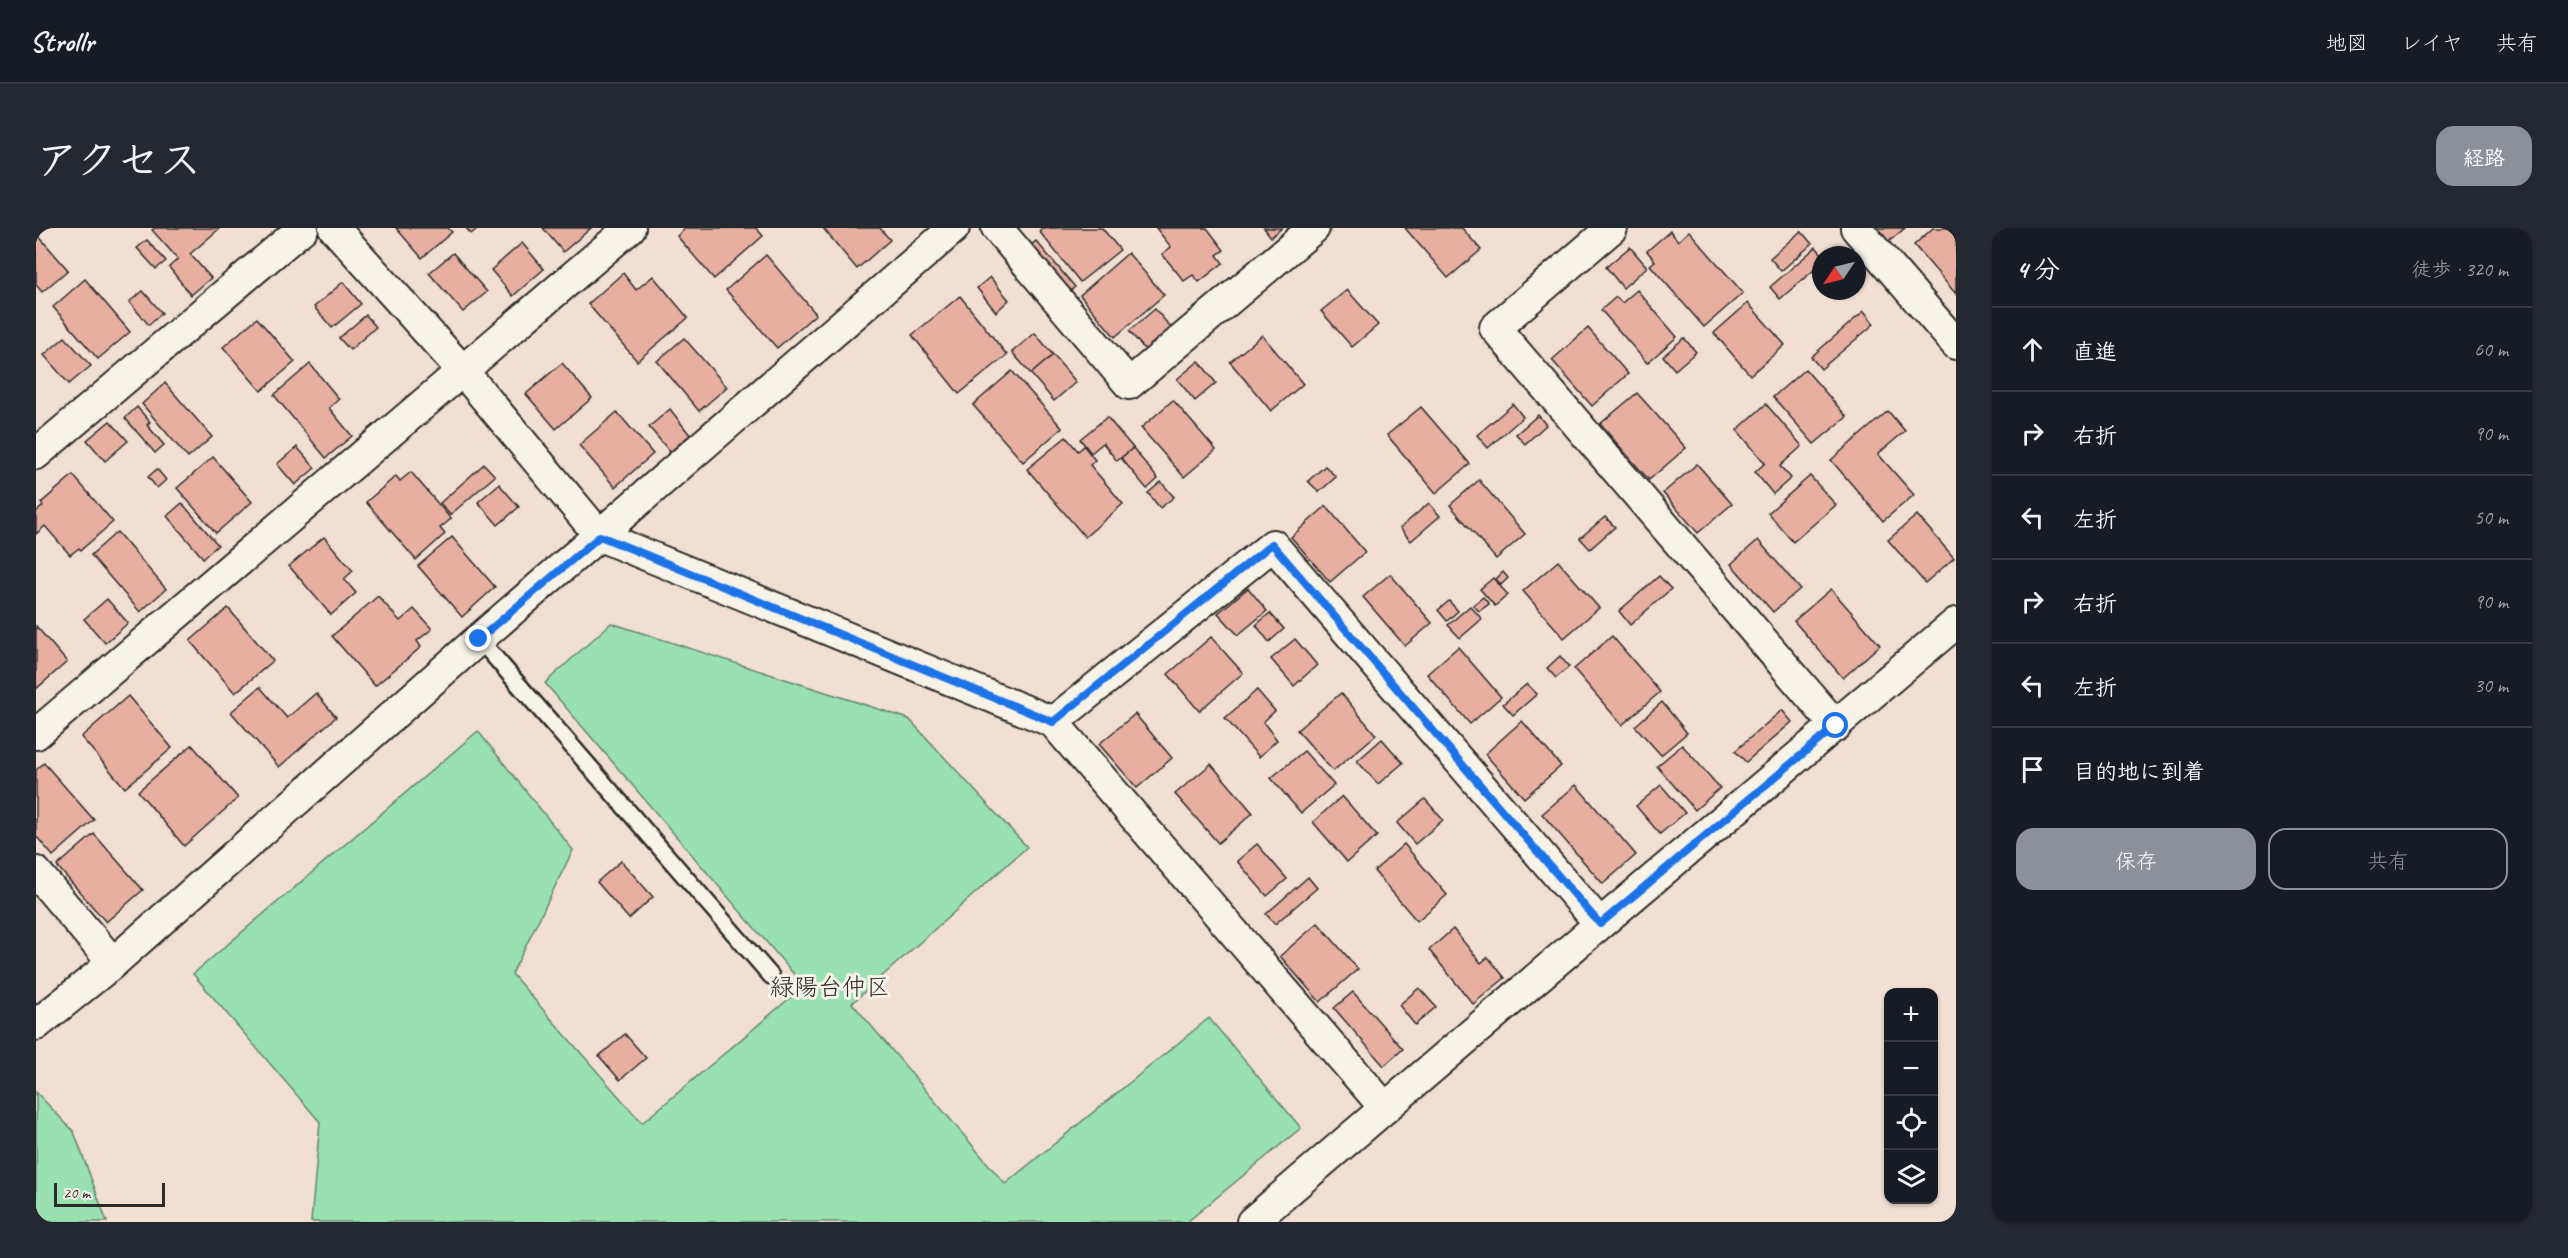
<!DOCTYPE html>
<html lang="ja">
<meta charset="utf-8">
<style>
body{margin:0;font-family:Caveat,"Klee One",sans-serif;background:#242831;color:#f1f3f6}
.controls{position:absolute;right:18px;bottom:18px;display:grid;overflow:hidden;border-radius:12px;box-shadow:0 2px 4px #0004}
.controls button{width:54px;height:54px;display:grid;place-items:center;padding:0;border:0;border-bottom:2px solid #363941;background:#171b24;color:#f1f3f6;font:30px sans-serif}
.compass{position:absolute;left:1776px;top:18px;width:54px;height:54px;border-radius:50%;background:#171b24;box-shadow:0 2px 4px #0004;rotate:235deg}
.scale{position:absolute;left:18px;bottom:15px;width:111px;box-sizing:border-box;padding-left:6px;border:3px solid #2b2b2b;border-top:0;font-size:16px;line-height:21px;white-space:nowrap;color:#2b2b2b;-webkit-text-stroke:4px #f7f3e8;paint-order:stroke}
.stop{position:absolute;width:18px;height:18px;margin:-14px;border:4px solid #1a73e8;border-radius:50%;background:#fff}
.stop.end{background:#1a73e8;border-color:#fff;box-shadow:0 2px 6px #0008}
.list{margin:0;padding:0;list-style:none}
h2{display:flex;justify-content:space-between;align-items:center;height:78px;margin:0;padding:0 24px;font-size:26px}
h2 small{font-size:20px;font-weight:400;color:#9ea1a6}
.list li{display:grid;grid-template-columns:39px 1fr auto;gap:18px;align-items:center;box-sizing:border-box;height:84px;padding:0 24px;border-top:2px solid #363941}
.list b{display:block;font-size:22px;white-space:nowrap}
.list em{font-size:20px;font-style:normal;color:#9ea1a6}
.actions{display:flex;gap:12px;padding:18px 24px}
.actions a{flex:1;padding:14px 0;border:2px solid #8c9099;border-radius:18px;text-align:center;font-size:21px;color:#8c9099}
.actions .main{background:#8c9099;color:#fff}
.icon{flex:none;width:33px;height:33px;fill:none;stroke:currentColor;stroke-width:2;stroke-linecap:round;stroke-linejoin:round}
.map{position:relative;flex:none;width:1920px;height:994px;overflow:hidden;border-radius:18px}
header{display:flex;align-items:center;gap:36px;box-sizing:border-box;height:84px;padding:0 30px;background:#171b24;border-bottom:2px solid #363941}
header strong{font-size:28px}
nav{display:flex;gap:33px;margin-inline-start:auto;font-size:21px}
.intro{display:flex;align-items:center;justify-content:space-between;box-sizing:border-box;height:144px;padding:0 36px}
h1{margin:0;font-size:42px}
.button{padding:15px 27px;border-radius:18px;background:#8c9099;color:#fff;font-size:21px;font-weight:700}
main{display:flex;gap:36px;padding:0 36px}
aside{flex:1;background:#171b24;border-radius:18px;box-shadow:0 2px 4px #0004}
.map>svg:first-child{display:block}
.green{fill:#99e1b0;stroke:#62866e;stroke-width:1.5}
.building{fill:#e8afa1;stroke:#2b2b2b;stroke-width:1.5}
.lines{fill:none;stroke-linecap:round;stroke-linejoin:round}
.service-casing{stroke:#2b2b2b;stroke-width:20}
.minor-casing{stroke:#2b2b2b;stroke-width:34}
.service{stroke:#f7f3e8;stroke-width:15}
.minor{stroke:#f7f3e8;stroke-width:30}
.route{stroke:#1a73e8;stroke-width:8}
.labels{text-anchor:middle;dominant-baseline:central;stroke-width:6;stroke-linejoin:round;paint-order:stroke}
.quarter-label{font-size:24px;fill:#2b2b2b;stroke:#f7f3e8}
</style>
<header>
<strong>Strollr</strong>
<nav><a>地図</a><a>レイヤ</a><a>共有</a></nav>
</header>
<div class="intro"><h1>アクセス</h1><a class="button">経路</a></div>
<main>
<div class="map">
<svg width="1920" height="994" viewBox="0 0 1920 994">
<rect width="100%" height="100%" fill="#f2dfd3"/>
<filter id="ink" filterUnits="userSpaceOnUse"><feTurbulence type="fractalNoise" baseFrequency=".0167" numOctaves="2"/><feDisplacementMap in="SourceGraphic" scale="12" xChannelSelector="R" yChannelSelector="G"/><feConvolveMatrix kernelMatrix="1 2 1 2 8 2 1 2 1" color-interpolation-filters="sRGB"/></filter>
<g filter="url(#ink)">
<g class="green">
<path d="M575,395L873,491L991,619L816,775L969,956L1173,790L1265,900L1151,994H275L284,894L157,746L442,503L537,622L476,746L606,895L768,758L509,455Z"/>
<path d="M0,864L38,904L71,994H0Z"/>
</g>
<g class="building">
<path d="M119,0H184L154,26L175,50L155,67L133,39L142,31L116,2Z"/>
<path d="M360,0H412L416,4L386,30Z"/>
<path d="M430,0H442L435,6Z"/>
<path d="M507,0H555L527,24Z"/>
<path d="M650,0H720L727,8L678,51L641,8Z"/>
<path d="M787,0H844L854,12L821,41Z"/>
<path d="M1006,0H1066L1084,22L1044,54L1003,3Z"/>
<path d="M1120,0H1171L1188,22L1181,27L1187,35L1163,54L1157,47L1148,53L1126,26L1135,19Z"/>
<path d="M1228,0H1246L1235,9Z"/>
<path d="M1369,0H1426L1445,22L1412,50Z"/>
<path d="M1826,0H1869L1844,21Z"/>
<path d="M1897,0H1920V66L1878,17Z"/>
<path d="M1634,3L1642,13L1653,3L1707,65L1668,99L1614,37L1619,33L1611,23Z"/>
<path d="M1765,3L1776,16L1745,43L1734,30Z"/>
<path d="M0,5L32,42L6,64L0,57Z"/>
<path d="M111,12L130,33L120,41L101,20Z"/>
<path d="M1000,13L1039,59L1028,68L989,22Z"/>
<path d="M486,15L508,41L477,68L455,42Z"/>
<path d="M1594,19L1611,39L1587,60L1570,39Z"/>
<path d="M1780,19L1787,27L1785,36L1744,71L1734,59Z"/>
<path d="M417,25L451,64L427,84L393,45Z"/>
<path d="M1092,25L1128,67L1079,109L1044,67Z"/>
<path d="M730,27L780,86L741,120L690,62Z"/>
<path d="M587,45L600,62L617,48L652,90L601,133L552,76Z"/>
<path d="M954,49L973,72L960,84L941,60Z"/>
<path d="M49,51L94,104L62,131L17,79Z"/>
<path d="M307,54L325,76L296,100L278,79Z"/>
<path d="M1311,62L1342,97L1316,119L1285,83Z"/>
<path d="M1601,62L1641,109L1611,135L1565,82L1580,69L1586,75Z"/>
<path d="M107,63L126,85L113,97L93,74Z"/>
<path d="M924,68L971,127L923,166L876,107Z"/>
<path d="M1712,75L1749,117L1714,147L1678,105Z"/>
<path d="M1119,81L1137,102L1111,124L1093,103Z"/>
<path d="M1828,83L1838,96L1785,141L1775,129Z"/>
<path d="M330,87L340,99L314,122L303,110Z"/>
<path d="M221,90L259,134L225,163L187,119Z"/>
<path d="M1552,100L1592,146L1556,178L1516,132Z"/>
<path d="M999,105L1017,127L995,146L976,124Z"/>
<path d="M1226,107L1267,156L1235,183L1194,134Z"/>
<path d="M29,109L55,138L33,156L8,127Z"/>
<path d="M648,110L691,159L663,183L621,133Z"/>
<path d="M1648,110L1660,124L1639,142L1627,128Z"/>
<path d="M1017,127L1040,154L1018,173L995,146Z"/>
<path d="M1163,133L1180,155L1159,173L1141,151Z"/>
<path d="M526,135L556,170L520,201L490,166Z"/>
<path d="M274,136L303,171L293,180L316,208L290,230L238,167Z"/>
<path d="M1769,141L1811,189L1778,216L1737,169Z"/>
<path d="M976,143L1026,200L987,234L937,177Z"/>
<path d="M129,155L176,209L152,230L106,176Z"/>
<path d="M1601,165L1650,220L1613,252L1564,196Z"/>
<path d="M1137,172L1180,222L1148,249L1105,200Z"/>
<path d="M1477,176L1487,189L1452,220L1441,207Z"/>
<path d="M1730,176L1766,218L1744,238L1755,250L1737,266L1719,244L1729,235L1701,202Z"/>
<path d="M101,179L114,194L111,197L128,217L119,225L89,190Z"/>
<path d="M1385,179L1434,236L1400,265L1351,207Z"/>
<path d="M634,181L654,207L634,224L613,199Z"/>
<path d="M1852,183L1869,203L1842,226L1878,267L1847,293L1795,232Z"/>
<path d="M581,184L617,226L579,259L543,217Z"/>
<path d="M1502,187L1510,197L1489,216L1480,206Z"/>
<path d="M1071,189L1097,220L1081,233L1067,215L1055,225L1044,211Z"/>
<path d="M74,193L92,213L69,233L51,212Z"/>
<path d="M1030,209L1042,223L1048,218L1059,232L1054,237L1087,276L1049,309L991,241Z"/>
<path d="M261,219L279,240L259,257L241,236Z"/>
<path d="M1097,220L1122,251L1111,261L1085,230Z"/>
<path d="M177,229L216,274L180,305L141,260Z"/>
<path d="M448,236L459,248L414,287L404,275Z"/>
<path d="M1661,236L1696,276L1662,305L1627,265Z"/>
<path d="M1289,238L1300,249L1283,264L1272,253Z"/>
<path d="M121,241L130,252L121,260L112,249Z"/>
<path d="M375,244L415,291L404,300L409,306L380,332L330,274L360,248L364,253Z"/>
<path d="M37,247L77,294L45,322L43,320L34,327L9,298L0,306V284L7,278L5,275Z"/>
<path d="M1774,248L1800,277L1757,314L1732,285Z"/>
<path d="M1443,252L1489,306L1460,331L1414,277Z"/>
<path d="M1125,254L1138,269L1124,280L1112,265Z"/>
<path d="M463,256L483,279L462,297L442,274Z"/>
<path d="M146,275L182,317L167,330L131,288Z"/>
<path d="M1393,275L1404,288L1375,313L1364,300Z"/>
<path d="M1290,278L1329,324L1294,354L1255,309Z"/>
<path d="M1881,287L1918,330L1889,355L1852,312Z"/>
<path d="M1569,289L1579,299L1554,321L1544,310Z"/>
<path d="M81,304L130,361L104,384L55,327Z"/>
<path d="M288,309L317,343L308,351L320,365L295,387L253,338Z"/>
<path d="M416,309L459,359L426,389L382,338Z"/>
<path d="M1722,312L1764,361L1737,384L1695,336Z"/>
<path d="M1522,333L1563,380L1528,410L1487,363Z"/>
<path d="M1467,344L1472,350L1465,357L1460,351Z"/>
<path d="M1354,346L1396,395L1369,418L1327,369Z"/>
<path d="M1623,348L1635,361L1594,397L1583,383Z"/>
<path d="M1457,350L1472,367L1459,378L1444,361Z"/>
<path d="M1212,360L1231,383L1202,407L1182,385Z"/>
<path d="M1795,361L1844,417L1807,450L1758,393Z"/>
<path d="M342,368L364,393L378,381L396,401L381,413L385,419L339,458L296,408Z"/>
<path d="M1447,369L1453,376L1443,383L1437,377Z"/>
<path d="M71,371L92,395L69,415L48,391Z"/>
<path d="M1413,373L1422,383L1411,393L1402,382Z"/>
<path d="M1434,378L1446,391L1424,410L1412,397Z"/>
<path d="M192,380L237,433L199,465L154,413Z"/>
<path d="M1234,385L1248,401L1233,414L1220,397Z"/>
<path d="M0,398L31,434L0,461Z"/>
<path d="M1576,408L1624,464L1586,497L1538,441Z"/>
<path d="M1175,409L1207,445L1163,483L1132,446Z"/>
<path d="M1259,411L1281,437L1258,458L1235,431Z"/>
<path d="M1422,419L1465,469L1434,496L1391,446Z"/>
<path d="M1524,428L1533,439L1520,450L1511,440Z"/>
<path d="M1491,456L1501,466L1477,487L1467,476Z"/>
<path d="M224,459L251,490L280,465L300,489L243,539L195,484Z"/>
<path d="M1221,462L1239,483L1227,494L1241,512L1223,529L1189,490Z"/>
<path d="M1305,465L1340,507L1297,543L1261,502Z"/>
<path d="M92,468L136,520L89,560L45,509Z"/>
<path d="M1626,474L1651,505L1625,527L1599,498Z"/>
<path d="M1746,482L1756,494L1710,534L1699,523Z"/>
<path d="M1099,486L1136,530L1101,560L1063,516Z"/>
<path d="M1486,493L1525,538L1488,570L1449,526Z"/>
<path d="M1346,511L1367,535L1342,556L1321,533Z"/>
<path d="M156,517L202,570L148,618L102,563Z"/>
<path d="M1646,517L1684,560L1659,582L1621,538Z"/>
<path d="M1268,523L1298,557L1265,585L1235,550Z"/>
<path d="M8,535L58,592L17,628L0,608V542Z"/>
<path d="M1175,536L1217,585L1182,615L1139,566Z"/>
<path d="M1540,557L1600,627L1567,656L1506,586Z"/>
<path d="M1625,557L1649,585L1624,606L1600,578Z"/>
<path d="M1306,568L1341,608L1311,634L1277,594Z"/>
<path d="M1389,571L1407,592L1379,616L1361,595Z"/>
<path d="M58,606L107,662L70,694L21,638Z"/>
<path d="M1221,616L1251,651L1231,668L1201,633Z"/>
<path d="M1368,616L1411,667L1381,693L1338,643Z"/>
<path d="M585,633L617,669L593,691L561,654Z"/>
<path d="M1272,649L1281,660L1239,696L1230,686Z"/>
<path d="M1282,695L1322,741L1284,774L1244,728Z"/>
<path d="M1417,701L1445,735L1452,729L1469,750L1437,776L1393,722Z"/>
<path d="M1383,760L1400,779L1379,797L1363,777Z"/>
<path d="M1317,764L1367,821L1348,838L1298,780Z"/>
<path d="M589,806L610,830L584,852L563,828Z"/>
</g>
<g class="lines">
<g class="service-casing">
<path id="service" d="M443,411L735,748"/>
</g>
<g class="minor-casing">
<g id="minor">
<path d="M298,0L426,142L564,308L1017,494L1349,880"/>
<path d="M961,0L1093,156L1278,0"/>
<path d="M1576,0L1459,100L1800,498"/>
<path d="M1820,0L1920,116"/>
<path d="M0,226L267,0"/>
<path d="M1017,494L1237,317L1564,696"/>
<path d="M0,506L594,0"/>
<path d="M0,644L77,735"/>
<path d="M0,797L77,735L443,411L918,0"/>
<path d="M1216,994L1564,696L1920,395"/>
</g>
</g>
<use href="#service" class="service"/>
<use href="#minor" class="minor"/>
</g>
</g>
<g class="lines" filter="url(#ink)">
<path class="route" d="M443,411L564,308L1017,494L1236,316L1564,696L1800,498"/>
</g>
<g class="labels">
<g class="quarter-label">
<text x="794" y="759">緑陽台仲区</text>
</g>
</g>
</svg>
<div class="controls">
<button>+</button>
<button>−</button>
<button><svg class="icon" aria-label="locate" viewBox="0 0 24 24"><circle cx="12" cy="12" r="6"/><path d="M12 2v4M12 18v4M2 12h4M18 12h4"/></svg></button>
<button><svg class="icon" aria-label="layers" viewBox="0 0 24 24"><path d="M12 4l9 5-9 5-9-5zM3 14l9 5 9-5"/></svg></button>
</div>
<svg class="compass" viewBox="-18 -18 36 36"><path d="M0-13l5 13h-10z" fill="#e53935"/><path d="M0 13l5-13h-10z" fill="#9ea1a6"/></svg>
<div class="scale">20 m</div>
<div class="stop" style="left:1800px;top:498px"></div>
<div class="stop end" style="left:443px;top:411px"></div>
</div>
<aside>
<h2>4 分<small>徒歩 · 320 m</small></h2>
<ul class="list">
<li><svg class="icon" aria-label="ahead" viewBox="0 0 24 24"><path d="M12 20V5M6 11l6-6 6 6"/></svg><div><b>直進</b></div><em>60 m</em></li>
<li><svg class="icon" aria-label="right" viewBox="0 0 24 24"><path d="M7 20v-9h11M14 6l5 5-5 5"/></svg><div><b>右折</b></div><em>90 m</em></li>
<li><svg class="icon" aria-label="left" viewBox="0 0 24 24"><path d="M17 20v-9H6M10 6l-5 5 5 5"/></svg><div><b>左折</b></div><em>50 m</em></li>
<li><svg class="icon" aria-label="right" viewBox="0 0 24 24"><path d="M7 20v-9h11M14 6l5 5-5 5"/></svg><div><b>右折</b></div><em>90 m</em></li>
<li><svg class="icon" aria-label="left" viewBox="0 0 24 24"><path d="M17 20v-9H6M10 6l-5 5 5 5"/></svg><div><b>左折</b></div><em>30 m</em></li>
<li><svg class="icon" aria-label="arrive" viewBox="0 0 24 24"><path d="M6 21V4h12l-3 4 3 4H6"/></svg><div><b>目的地に到着</b></div></li>
</ul>
<div class="actions"><a class="main">保存</a><a>共有</a></div>
</aside>
</main>
